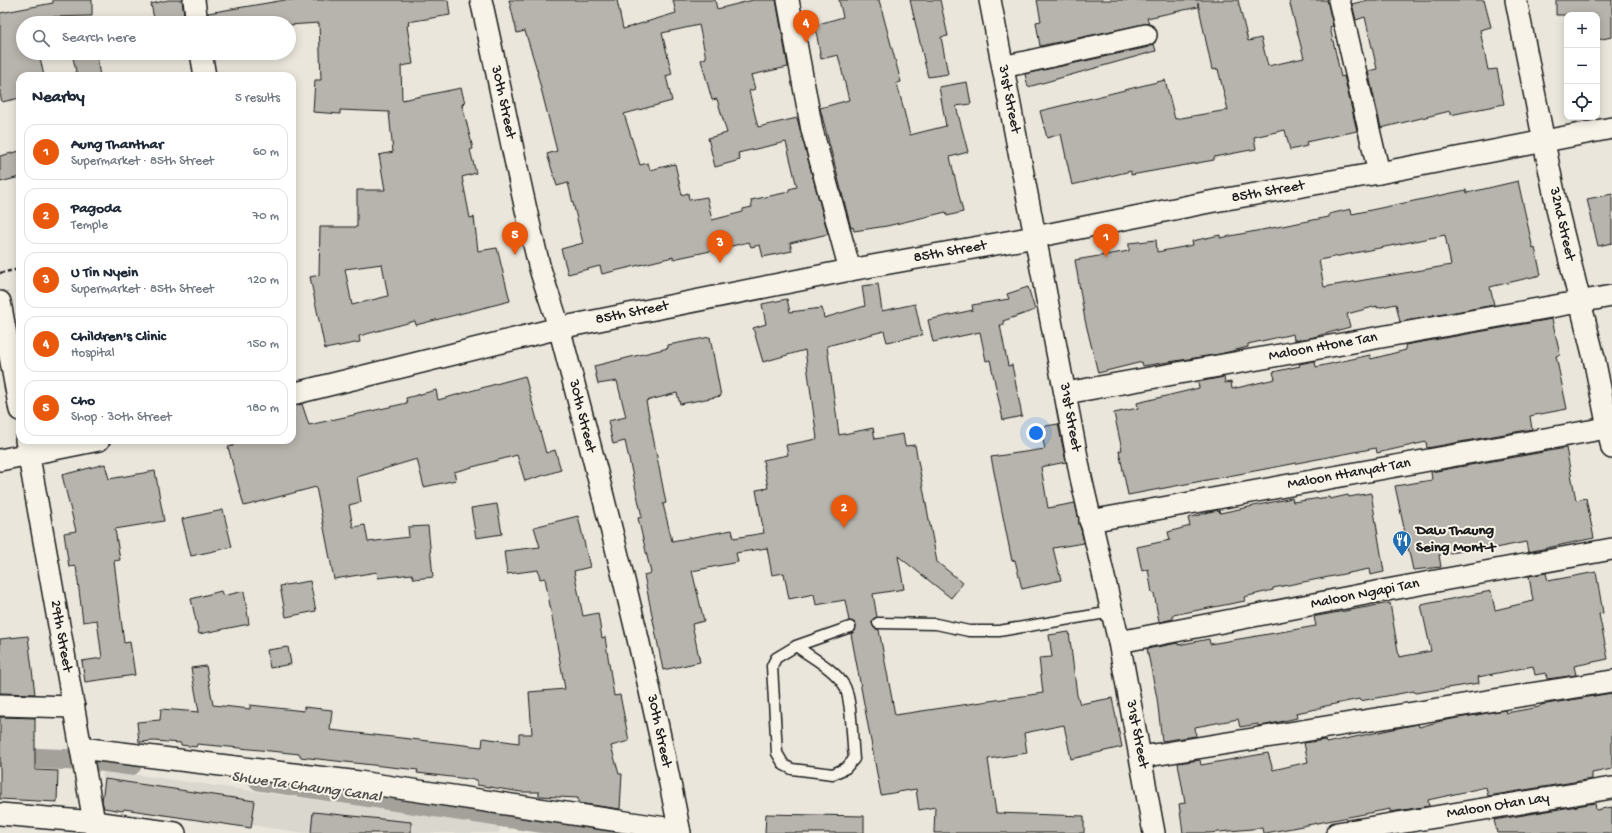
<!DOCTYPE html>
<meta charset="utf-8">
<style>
body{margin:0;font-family:"Gochi Hand",sans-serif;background:#f6f6f7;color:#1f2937}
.controls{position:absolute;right:12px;top:12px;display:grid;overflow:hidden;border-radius:8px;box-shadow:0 2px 10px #0003}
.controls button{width:36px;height:36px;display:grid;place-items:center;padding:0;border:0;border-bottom:1px solid #e0e1e3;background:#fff;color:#1f2937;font:20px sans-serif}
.you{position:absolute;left:1036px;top:433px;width:14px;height:14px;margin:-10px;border:3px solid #fff;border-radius:50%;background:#1a73e8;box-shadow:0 0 0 6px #1a73e833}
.badge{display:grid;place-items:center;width:26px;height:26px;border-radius:50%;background:#ea580c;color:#fff;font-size:13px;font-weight:700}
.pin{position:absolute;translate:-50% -33px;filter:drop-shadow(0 1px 2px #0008)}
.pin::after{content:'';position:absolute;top:21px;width:14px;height:12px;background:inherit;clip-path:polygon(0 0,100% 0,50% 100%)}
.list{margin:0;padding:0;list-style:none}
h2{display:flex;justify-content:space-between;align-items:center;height:52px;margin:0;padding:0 16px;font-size:17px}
h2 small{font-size:13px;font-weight:400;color:#747a83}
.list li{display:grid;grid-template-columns:26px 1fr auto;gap:12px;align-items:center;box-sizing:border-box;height:56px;margin:0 8px 8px;padding:0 8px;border:1px solid #e0e1e3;border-radius:12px}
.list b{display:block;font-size:15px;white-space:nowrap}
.list p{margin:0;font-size:13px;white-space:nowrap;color:#747a83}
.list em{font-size:13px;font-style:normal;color:#747a83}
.icon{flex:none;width:22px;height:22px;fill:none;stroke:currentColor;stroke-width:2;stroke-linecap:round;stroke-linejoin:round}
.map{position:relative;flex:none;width:1612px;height:833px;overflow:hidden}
.search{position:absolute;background:#fff;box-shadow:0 2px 10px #0003;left:16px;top:16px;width:280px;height:44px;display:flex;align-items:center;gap:10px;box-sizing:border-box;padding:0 14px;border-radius:22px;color:#747a83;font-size:15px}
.panel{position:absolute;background:#fff;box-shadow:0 2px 10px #0003;left:16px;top:72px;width:280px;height:372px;border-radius:12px}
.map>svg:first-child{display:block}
.built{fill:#dad7ce}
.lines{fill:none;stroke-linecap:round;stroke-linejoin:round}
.canal{stroke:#a3a19a;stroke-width:21}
.building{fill:#b6b4ac;stroke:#1c1c1c;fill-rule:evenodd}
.lane-casing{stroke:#1c1c1c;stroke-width:13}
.street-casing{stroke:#1c1c1c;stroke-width:24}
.path{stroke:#1c1c1c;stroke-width:2.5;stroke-dasharray:4 3;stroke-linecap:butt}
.lane{stroke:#f7f3e8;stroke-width:10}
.street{stroke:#f7f3e8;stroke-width:21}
.labels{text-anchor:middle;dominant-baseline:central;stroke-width:4;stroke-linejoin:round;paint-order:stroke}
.street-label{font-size:15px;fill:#1c1c1c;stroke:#f7f3e8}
.poi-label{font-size:15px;font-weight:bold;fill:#1c1c1c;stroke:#f7f3e8;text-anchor:start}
.water-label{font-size:16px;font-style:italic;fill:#52514e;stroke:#f7f3e8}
</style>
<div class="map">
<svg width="1612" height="833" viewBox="0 0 1612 833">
<rect width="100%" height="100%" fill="#eae6dc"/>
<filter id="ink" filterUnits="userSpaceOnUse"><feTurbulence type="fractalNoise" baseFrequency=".025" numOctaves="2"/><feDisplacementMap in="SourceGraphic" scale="8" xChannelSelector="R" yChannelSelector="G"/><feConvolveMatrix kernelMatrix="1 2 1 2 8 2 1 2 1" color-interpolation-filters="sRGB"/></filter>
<g filter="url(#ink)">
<path class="built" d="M103,770L500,826L499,833H304L102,803Z"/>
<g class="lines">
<g class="canal">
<path d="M0,757L102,761L131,765"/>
<path d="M259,780L611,833"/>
</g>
</g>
<g class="building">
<path d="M53,0H92V16L48,17L49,23H23V53H39L44,76H20V98L2,102L0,94V13L53,3Z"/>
<path d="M168,0H182L185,22L155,23L151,4Z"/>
<path d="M285,0H448L450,15L408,22L409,25L407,26L413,64L401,66L402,100L461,88L465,103L462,104L473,149L470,150L476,173L462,177L470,218L474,217L478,251L497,248L510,301L416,325L415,321L359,336L360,342L325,349L310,277L319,275L320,227H357V190H385L379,155L393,152L389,112L340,110V114L313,112L315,80H321L319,23L289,25V23H209L208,13ZM382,264L388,296L352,305L345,269Z"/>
<path d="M509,0H617L623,29L676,13L673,0H715L717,9L753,0H776L788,67L751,75L755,89L749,91L758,127L797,118L828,234L790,243L792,251L763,257L760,245L751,247L749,242L706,252L673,259V257L602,274L600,266L568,274L561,249L583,243L568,183L557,186L547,154L557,151L537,73H538L525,31L517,33ZM699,25L706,58L701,60L712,100L717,99L727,133L708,138L715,167L740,160L738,153L786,142L797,187L789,189V192L751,200L752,207L743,209V212L712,220L707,197L689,200L688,193L682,195L675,164L650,170L648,163L640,165L624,114L672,101L666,76L672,74L662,33Z"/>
<path d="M839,0H879L901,82L897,83L910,135L946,126L939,87L967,82L971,104L956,106L968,152L950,157L963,212L947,216L946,212L887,226L854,231L853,227L851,228L820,108L849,100L838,55L821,59L815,25L843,17Z"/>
<path d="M910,0H940L948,36L941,37L948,74L928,77Z"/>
<path d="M1037,0H1238L1248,41L1261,38L1268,66L1304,58L1289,0H1327L1333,26L1330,27L1341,77L1344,76L1357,131L1306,142L1307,146L1290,150L1285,130L1254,137L1256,149L1214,157V160L1131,175V171L1072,185L1061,134L1047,138L1040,111L1165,80L1175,119L1228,110L1218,69L1212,70L1198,3V7L1147,18L1149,23L1040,46L1036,22L1041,21Z"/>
<path d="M1368,0H1484L1491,27L1480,30L1488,70L1497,69L1504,104L1450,115V111L1381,128L1368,71L1377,69L1365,17L1356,20L1352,4Z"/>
<path d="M1556,0H1612V37L1597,40V15H1556Z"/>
<path d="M1154,44L1156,51L1028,87L1025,74L1149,47Z"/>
<path d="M72,53H96L100,76H77Z"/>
<path d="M20,151V177L0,182V156Z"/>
<path d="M1518,181L1533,249L1535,248L1541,275L1490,287L1494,305L1400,322L1396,304L1377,308V306L1347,314L1350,327L1310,338L1294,340L1293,334L1248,344V347L1220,354L1143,366L1142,362L1098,373L1085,320L1075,260L1129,251V243L1156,240L1157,252L1193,245L1192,241L1220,235V238L1329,217V214L1351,209L1352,214L1466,190L1467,193ZM1445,235L1451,265L1324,287L1319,260Z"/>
<path d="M1612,194V243L1598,246L1587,199Z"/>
<path d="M878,284L882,311L915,304L922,335L887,342L884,331L827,346L839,435L873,428L875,439L903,434L905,446L915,445L937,562L963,583L951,598L898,556L904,589L873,594L877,617L873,619L872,623L874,628L879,630L895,715L1043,693L1039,658L1052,657L1049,635L1069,632L1077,695L1080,704L1112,698L1122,747L1071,759L1064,725L1024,733L1027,753L988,759L996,813L1084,816V833H934L935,807L919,810L916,789L881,795L851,634L855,631L856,625L854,622L849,621L845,600L816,605L814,594L789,599L784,573L772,575L767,548L736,553L738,562L692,571L704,621L692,624L700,662L663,670L644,575L651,573L638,518L642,517L625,441L613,444L608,421L626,417L617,381L598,384L594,366L668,348V345L710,337L721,396L680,404L677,393L646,401L666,503L663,504L672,541L732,530L734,538L764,533L756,490L768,488L763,460L788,455L786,445L817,439L805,350L763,362L753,328L766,324L762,304L787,299L790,312L822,308L824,318L865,306L862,286Z"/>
<path d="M1028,287L1035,310L1003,321L1004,325H1000L1008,366L1012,365L1022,416L1003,420L990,360L986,361L980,332L933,342L928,320L973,310L972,305L1009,299L1007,294Z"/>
<path d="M1552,319L1560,355L1556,356L1567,409L1530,416L1532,429L1427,448L1426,442L1377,453L1376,448L1128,495L1119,451L1122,450L1114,413L1138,408L1137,403L1199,388L1198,382L1224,377L1225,383L1231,382L1232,389L1275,379L1273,372L1300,366L1299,364L1315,361L1316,367L1370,355L1371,359L1406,350L1405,345Z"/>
<path d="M525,376L546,453L555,450L561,470L525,481L517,455L454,472L456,480L424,487L417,459L357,477L361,502L349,505L353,527L365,525L368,542L409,537L408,527L428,526L433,577L414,579L412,574L378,578L377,572L334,579L316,487L244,506L228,447L233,446L232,440H292V406L302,404L309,425L407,403L406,398L436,390L438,400Z"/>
<path d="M1058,424L1066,462L1041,467L1048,508L1075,503L1084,543L1053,548L1061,580L1022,589L1015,560L1012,561L991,457L1045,449L1040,427Z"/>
<path d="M1566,448L1576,500L1586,498L1594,538L1528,552L1526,542L1490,549L1489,546L1439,555L1441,567L1413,570L1395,486L1432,480L1431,472Z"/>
<path d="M105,464L109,479L155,471L164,521L115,529L120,560L114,561L124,643L130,642L135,675L85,682L82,661L102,658L97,620L83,622L76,566L69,567L64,533L76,531L62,475Z"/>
<path d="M1371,493L1384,572L1370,575L1369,569L1273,588V590L1244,597L1245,601L1173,615V619L1159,622L1154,593H1152L1148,569L1142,571L1137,547L1170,540L1168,532L1190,526L1188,518L1213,511L1219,510L1220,513L1292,498L1293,502L1329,497L1330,499L1348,495L1349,497Z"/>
<path d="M497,504L502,534L476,538L471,508Z"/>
<path d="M223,510L232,547L191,556L182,519Z"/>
<path d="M578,516L590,567L574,571L583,616L598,613L602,638L605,637L614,696L620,695L629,741L611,746L619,774H622L620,809L578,803V798L539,796V792H521L477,785V780L417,773L418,770L300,757V754L240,748L197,744L196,747L181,745V743L154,741L139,742L137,722L160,720L161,709L199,712L191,668L206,666L213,705L250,709V705L304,711V707L332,710L330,730L482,747L483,738L519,743V734H532L529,692L565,689L545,578L540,579L538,570L507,574L504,551L540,547L534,527Z"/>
<path d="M1596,572L1603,613L1599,614L1608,659L1574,666L1576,675L1547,679L1546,673L1535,675L1533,666L1478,677L1479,683L1415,693L1414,691L1360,701L1359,699L1321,707V708L1296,713L1297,718L1266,725L1258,726V724L1240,727L1238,719L1195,727L1196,736L1162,741L1157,698L1147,649L1178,643V645L1209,639L1210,644L1316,626L1314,617L1317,616L1390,603L1399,657L1431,651L1421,605L1491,591L1495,610L1533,601L1529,576L1546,573L1548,581Z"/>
<path d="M310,581L316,611L286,617L280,586Z"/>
<path d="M221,591L223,596L244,591L249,624L199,634L191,599Z"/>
<path d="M28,636L35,694L0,693V639Z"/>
<path d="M288,647L291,664L270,668L267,650Z"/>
<path d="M1612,693V769L1592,773V779L1488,796L1486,787L1428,800L1429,806L1390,812V809L1266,833H1263L1262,828L1209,833H1183L1179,804L1185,803L1178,763L1200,760L1201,765L1268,753L1273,770L1308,762L1304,743L1325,740L1326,743L1403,727L1418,724L1419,727L1441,721L1505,710L1506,713L1539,707L1541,705Z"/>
<path d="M0,717L35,718V770L58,771L57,802L0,799Z"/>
<path d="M105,779L255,801L251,828L124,809L123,811L104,808L102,801Z"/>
<path d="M1595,803L1596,810L1612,807V833H1497L1494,820Z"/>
<path d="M313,812L411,822V833H311Z"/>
<path d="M766,814L864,816V833H765Z"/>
</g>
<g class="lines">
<g class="lane-casing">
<g id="lane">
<path d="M878,623L936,624L969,631H999L1112,612"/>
<path d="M796,646C811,657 834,669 844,685C852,698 852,742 854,759L846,768L833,774L792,769L784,765L777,753L772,666L776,658L796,646L850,627"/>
</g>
</g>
<g class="street-casing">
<g id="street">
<path d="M194,0L197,23"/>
<path d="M481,0C501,88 517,177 539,265C545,287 554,309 560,331C604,497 647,664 680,833"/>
<path d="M788,0L812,130L850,270"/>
<path d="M990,0L1081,478L1119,642L1154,833"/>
<path d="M1339,0L1379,173"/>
<path d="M1516,0L1558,213L1594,358L1612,448"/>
<path d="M201,53L205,76"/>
<path d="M1003,67L1146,35"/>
<path d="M0,302L20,410"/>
<path d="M1066,393L1612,296"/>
<path d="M292,394L559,328L850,270L1035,237L1209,202L1379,173L1612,128"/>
<path d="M26,440L96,833"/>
<path d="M0,460L99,440"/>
<path d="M1090,521L1612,427"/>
<path d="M1119,642L1376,592L1612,549"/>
<path d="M0,705L74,707"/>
<path d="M81,748L359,782L679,830"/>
<path d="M1141,757L1612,681"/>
<path d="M0,814L94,822L175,833"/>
<path d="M1337,833L1612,788"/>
</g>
</g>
<path class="path" d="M0,273L20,269"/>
<use href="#lane" class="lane"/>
<use href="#street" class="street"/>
</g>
</g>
<defs>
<g id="restaurant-pin" transform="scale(1)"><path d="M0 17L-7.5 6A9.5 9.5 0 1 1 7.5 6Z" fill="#1f6fb2" stroke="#f7f3e8"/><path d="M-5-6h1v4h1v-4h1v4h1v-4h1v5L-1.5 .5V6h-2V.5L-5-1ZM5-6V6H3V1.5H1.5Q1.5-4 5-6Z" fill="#fff"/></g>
</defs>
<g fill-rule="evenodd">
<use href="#restaurant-pin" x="1402" y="540"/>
</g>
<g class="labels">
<g class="street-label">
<text transform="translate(1009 99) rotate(79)">31st Street</text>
<text transform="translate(503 102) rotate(78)">30th Street</text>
<text transform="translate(1268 192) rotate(-10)">85th Street</text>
<text transform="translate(1562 224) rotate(77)">32nd Street</text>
<text transform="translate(950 252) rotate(-10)">85th Street</text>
<text transform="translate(632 313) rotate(-11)">85th Street</text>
<text transform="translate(1323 347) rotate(-10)">Maloon Htone Tan</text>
<text transform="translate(582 416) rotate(76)">30th Street</text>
<text transform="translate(1070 417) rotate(80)">31st Street</text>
<text transform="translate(1349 474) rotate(-10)">Maloon Htanyat Tan</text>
<text transform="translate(1365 594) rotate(-11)">Maloon Ngapi Tan</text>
<text transform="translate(61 636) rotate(80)">29th Street</text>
<text transform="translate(659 731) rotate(78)">30th Street</text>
<text transform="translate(1137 734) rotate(79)">31st Street</text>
<text transform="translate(1498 806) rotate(-9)">Maloon Otan Lay</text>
</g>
<g class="poi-label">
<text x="1416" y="531">Daw Thaung<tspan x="1416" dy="17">Seing Mont-t</tspan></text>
</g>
<g class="water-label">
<text transform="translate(306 788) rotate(8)">Shwe Ta Chaung Canal</text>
</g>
</g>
</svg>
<div class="controls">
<button>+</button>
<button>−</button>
<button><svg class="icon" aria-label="locate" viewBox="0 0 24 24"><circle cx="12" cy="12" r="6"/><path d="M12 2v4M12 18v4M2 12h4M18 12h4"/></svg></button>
</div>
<div class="you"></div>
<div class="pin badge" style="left:1106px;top:257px">1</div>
<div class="pin badge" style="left:844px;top:528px">2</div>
<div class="pin badge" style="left:720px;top:263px">3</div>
<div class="pin badge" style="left:806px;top:43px">4</div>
<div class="pin badge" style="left:515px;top:255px">5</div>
<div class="search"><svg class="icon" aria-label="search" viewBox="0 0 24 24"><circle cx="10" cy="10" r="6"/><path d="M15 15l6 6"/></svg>Search here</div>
<section class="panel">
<h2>Nearby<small>5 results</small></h2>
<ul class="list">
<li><span class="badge">1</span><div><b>Aung Thanthar</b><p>Supermarket · 85th Street</p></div><em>60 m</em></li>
<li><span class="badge">2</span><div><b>Pagoda</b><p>Temple</p></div><em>70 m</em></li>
<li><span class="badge">3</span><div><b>U Tin Nyein</b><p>Supermarket · 85th Street</p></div><em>120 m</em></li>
<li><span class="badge">4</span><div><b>Children's Clinic</b><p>Hospital</p></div><em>150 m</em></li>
<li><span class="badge">5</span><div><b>Cho</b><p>Shop · 30th Street</p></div><em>180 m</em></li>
</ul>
</section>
</div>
